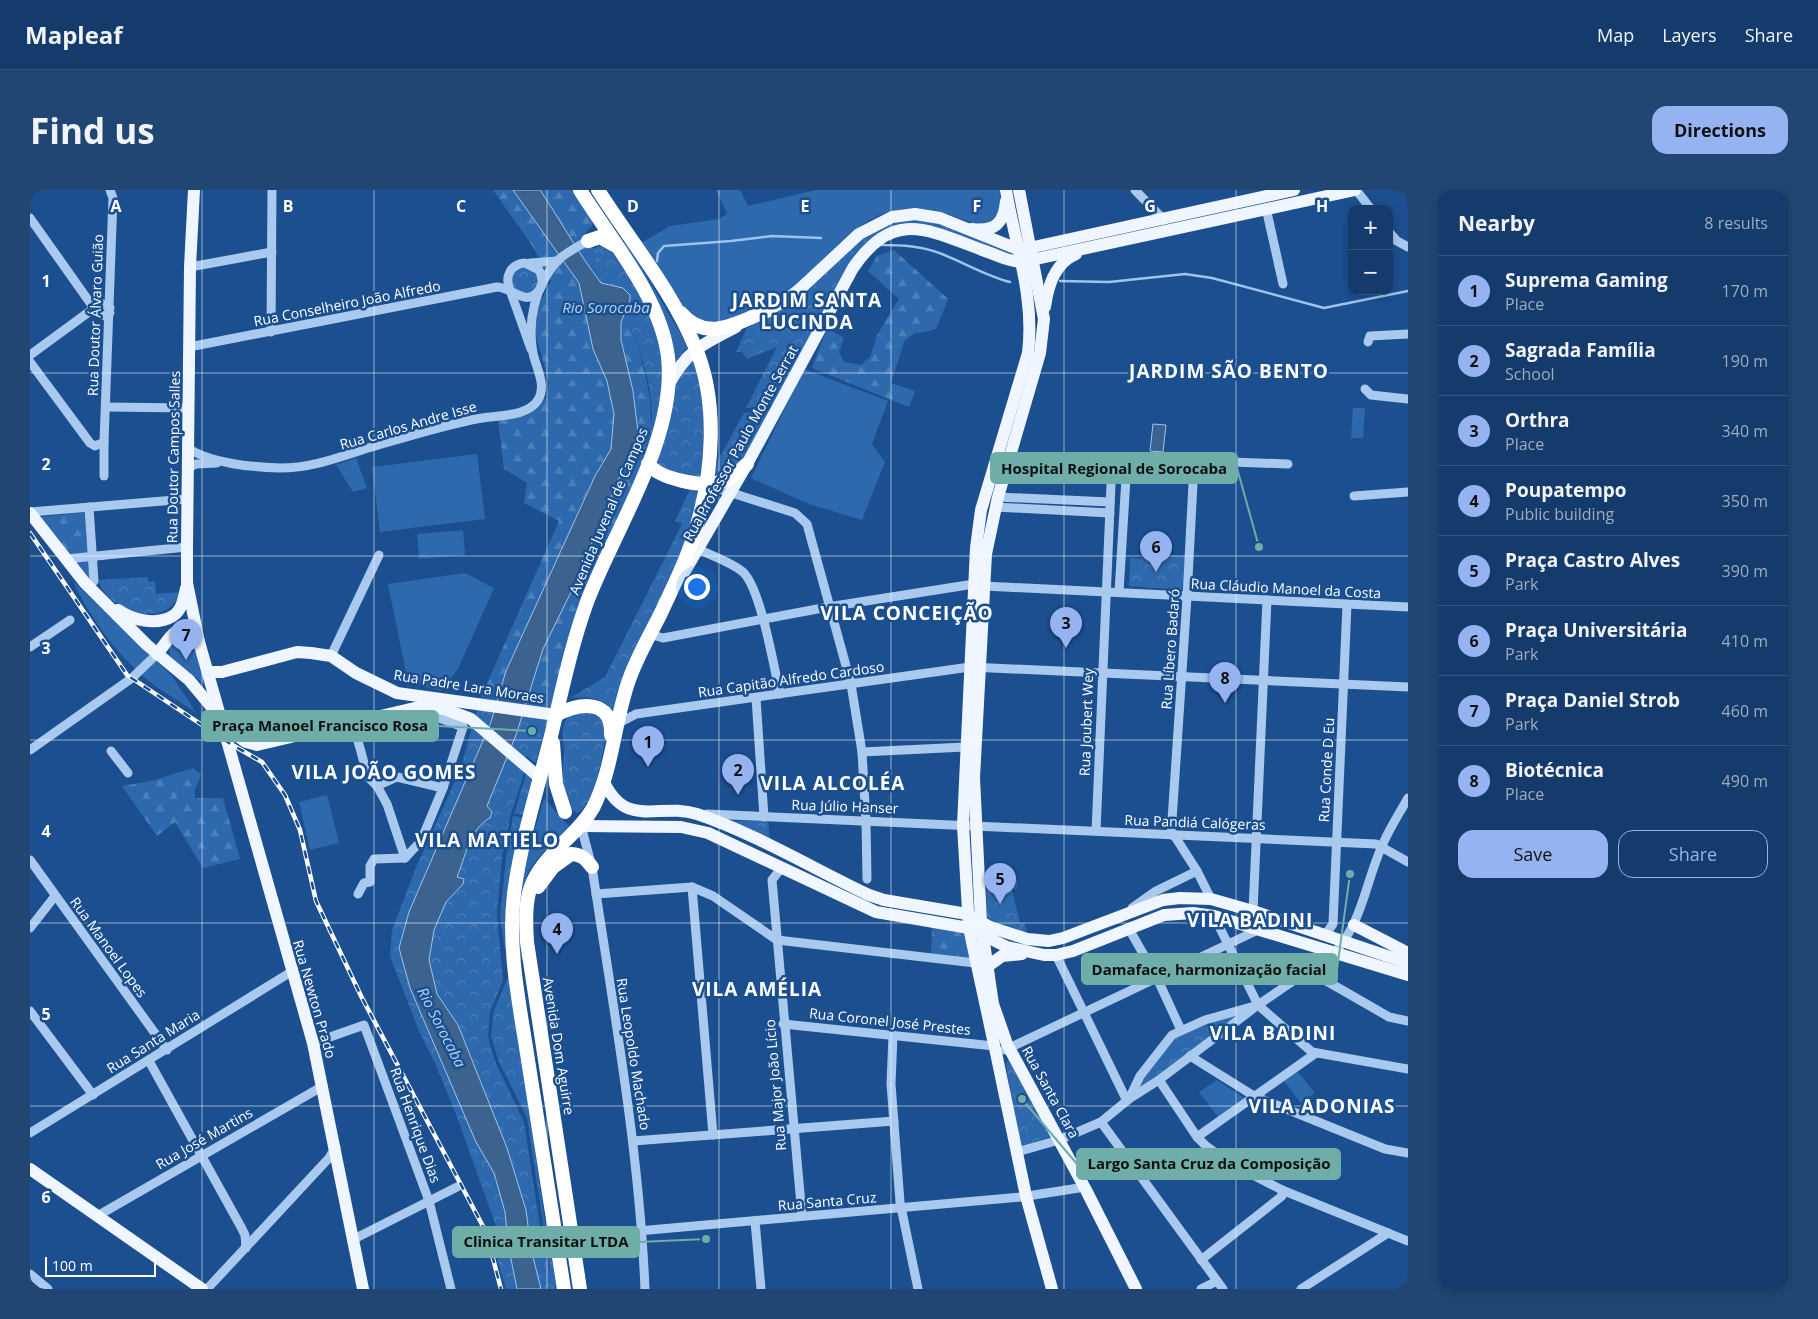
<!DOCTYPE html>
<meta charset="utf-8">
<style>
body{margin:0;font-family:"Open Sans",sans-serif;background:#214673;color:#f1f3f6}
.controls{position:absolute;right:15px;top:15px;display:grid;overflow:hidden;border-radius:10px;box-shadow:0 2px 8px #0003}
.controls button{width:45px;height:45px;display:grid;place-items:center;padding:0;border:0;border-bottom:1px solid #33557e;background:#143b6b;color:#f1f3f6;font:25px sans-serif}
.scale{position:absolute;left:15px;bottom:12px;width:111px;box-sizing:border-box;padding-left:5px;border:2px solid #fff;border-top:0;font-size:14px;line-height:18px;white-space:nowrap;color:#fff;-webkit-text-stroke:4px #1b4f8f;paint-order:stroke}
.you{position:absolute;left:666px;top:396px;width:18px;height:18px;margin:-12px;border:4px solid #fff;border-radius:50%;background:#1a73e8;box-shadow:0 0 0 8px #1a73e833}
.badge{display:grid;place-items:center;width:32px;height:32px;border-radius:50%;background:#95b2f1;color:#111;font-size:16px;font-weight:700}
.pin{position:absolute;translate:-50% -41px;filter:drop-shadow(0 1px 2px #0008)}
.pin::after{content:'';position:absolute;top:26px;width:18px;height:15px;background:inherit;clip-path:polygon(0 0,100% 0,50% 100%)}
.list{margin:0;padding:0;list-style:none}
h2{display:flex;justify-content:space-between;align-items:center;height:65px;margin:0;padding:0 20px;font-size:21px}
h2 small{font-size:16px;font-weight:400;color:#9dadc1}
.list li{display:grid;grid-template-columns:32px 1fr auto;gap:15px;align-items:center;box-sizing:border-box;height:70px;padding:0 20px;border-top:1px solid #33557e}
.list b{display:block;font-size:19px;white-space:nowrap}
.list p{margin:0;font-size:16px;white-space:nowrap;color:#9dadc1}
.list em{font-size:16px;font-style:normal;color:#9dadc1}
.actions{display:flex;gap:10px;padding:15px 20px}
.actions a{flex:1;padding:11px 0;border:1px solid #95b2f1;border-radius:15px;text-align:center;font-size:18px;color:#95b2f1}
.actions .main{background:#95b2f1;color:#111}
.map{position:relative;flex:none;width:1378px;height:1099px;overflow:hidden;border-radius:15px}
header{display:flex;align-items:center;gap:30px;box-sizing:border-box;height:70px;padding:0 25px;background:#143b6b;border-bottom:1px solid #33557e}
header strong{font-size:24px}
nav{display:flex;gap:28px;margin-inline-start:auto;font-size:18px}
.intro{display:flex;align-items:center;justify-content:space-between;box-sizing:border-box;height:120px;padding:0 30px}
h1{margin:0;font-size:35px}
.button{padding:12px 22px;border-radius:15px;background:#95b2f1;color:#111;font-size:18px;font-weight:700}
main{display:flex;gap:30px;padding:0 30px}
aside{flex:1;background:#143b6b;border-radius:15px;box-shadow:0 2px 8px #0003}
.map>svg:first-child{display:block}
.grass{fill:#2e69ad}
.forest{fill:url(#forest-firs)}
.park{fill:url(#park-crowns)}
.water{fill:#3c6290;stroke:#9cc4f0}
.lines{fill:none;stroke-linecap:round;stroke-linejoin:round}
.stream{stroke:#9cc4f0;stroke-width:2.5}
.minor{stroke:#a9c9ee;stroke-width:9}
.major{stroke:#f0f6ff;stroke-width:12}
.highway{stroke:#fff;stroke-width:14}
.rail-casing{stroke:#fff;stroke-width:4.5}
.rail{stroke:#1b4f8f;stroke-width:2.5;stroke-dasharray:8;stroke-linecap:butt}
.grid{fill:none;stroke:#fff;stroke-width:1;stroke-opacity:0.55}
.labels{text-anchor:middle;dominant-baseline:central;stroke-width:5;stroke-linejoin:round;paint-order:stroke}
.street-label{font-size:14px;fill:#fff;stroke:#1b4f8f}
.water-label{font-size:15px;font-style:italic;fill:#b5d3f5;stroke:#1b4f8f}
.district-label{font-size:19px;font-weight:bold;letter-spacing:1px;fill:#fff;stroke:#1b4f8f}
.grid-label{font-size:16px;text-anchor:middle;font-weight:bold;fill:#fff;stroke:#1b4f8f;stroke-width:5;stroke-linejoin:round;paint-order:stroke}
.leader{fill:none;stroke:#6fada8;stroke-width:2}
.callout-dot{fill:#6fada8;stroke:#1b4f8f;stroke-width:2}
.callout{fill:#6fada8;stroke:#6fada8;stroke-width:2}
.callout-label{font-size:15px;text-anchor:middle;font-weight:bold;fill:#111}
</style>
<header>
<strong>Mapleaf</strong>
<nav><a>Map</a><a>Layers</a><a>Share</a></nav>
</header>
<div class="intro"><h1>Find us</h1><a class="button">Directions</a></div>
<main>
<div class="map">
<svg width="1378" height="1099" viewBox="0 0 1378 1099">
<defs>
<pattern id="forest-firs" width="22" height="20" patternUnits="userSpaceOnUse" patternTransform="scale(1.25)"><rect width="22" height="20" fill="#2e69ad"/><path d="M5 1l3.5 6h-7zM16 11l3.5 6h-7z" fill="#4d80b9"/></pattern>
<pattern id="park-crowns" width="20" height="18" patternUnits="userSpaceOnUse" patternTransform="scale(1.25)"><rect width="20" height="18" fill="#2e69ad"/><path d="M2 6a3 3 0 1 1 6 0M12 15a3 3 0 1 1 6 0" fill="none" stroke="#4d80b9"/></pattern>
</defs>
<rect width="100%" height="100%" fill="#1b4f8f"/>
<g class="grass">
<path d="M686,0H710L718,16L786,0H970C970,20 970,28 951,36C921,25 891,12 859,22C820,33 802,69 772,93C757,106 718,128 698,132C685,136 670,132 659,124L611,53L640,36L689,29L697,24Z"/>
<path d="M591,50L600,58L658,156L644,174Z"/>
<path d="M774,179L858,211L842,254L855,272L832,330L779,314L721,288Z"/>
<path d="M1323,218H1335L1333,248H1321Z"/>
<path d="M447,264L455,329L350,342L342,277Z"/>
<path d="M326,268L337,298L323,302L306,275Z"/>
<path d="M433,340L435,365L389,369L387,344Z"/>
<path d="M435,383L464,398L428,479L411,501L378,492L358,394Z"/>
<path d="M42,390L142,486L167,524C154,513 139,506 125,496C88,467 63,432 42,390Z"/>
<path d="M150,446C171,448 170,476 174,494L140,467L139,454Z"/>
<path d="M297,605L309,653L280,660L269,612Z"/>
<path d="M514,609L541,638C527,649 512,661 502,676C485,702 493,742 494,772L490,769L486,731L495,672Z"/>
<path d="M1268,882L1285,903L1271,913L1254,891Z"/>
<path d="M1187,890L1214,908L1188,927L1169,902Z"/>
</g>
<g class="forest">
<path d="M463,0H544L563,31L562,36L555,43L589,105L604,142L614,178L620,209L621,238L610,278L545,430L521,516L451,507L529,331L494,313L497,293L474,279L468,231L498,225L517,207L519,193L505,143L506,120L521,91L503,57Z"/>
<path d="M864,60L918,109L906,139L884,144L875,150L861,193L885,201L879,217L782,178L797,138L814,148L809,162L814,172L831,175L840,167L847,145L869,109L838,81L847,66Z"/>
<path d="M56,322L61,390L59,391L9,327Z"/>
<path d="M163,578L171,585L165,599V608H193L210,669L173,678L145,632L127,646L92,596L121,591Z"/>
<path d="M902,735L933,741L940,768L901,766Z"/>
</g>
<g class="park">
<path d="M892,28L985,60L984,66L903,36L838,51L826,63L806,96L744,215L716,218L747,157L717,169L712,162H706L717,138L771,108L830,49L860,31Z"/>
<path d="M571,55L581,60C595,79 611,100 621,122C645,173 630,228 610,278C613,265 619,251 621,238C628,183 589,105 563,59Z"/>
<circle cx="495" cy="90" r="14"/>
<path d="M662,167C678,205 675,246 671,286L669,288L626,278V265L635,248L639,231L643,196Z"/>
<path d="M741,220L708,278L686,288L684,286L686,274L714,223Z"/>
<path d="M660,299L669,303L666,325L585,523C574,507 558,506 540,508L575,487L652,334L645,331Z"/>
<path d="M1112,363L1155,366L1152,400L1099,396L1100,368L1111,369Z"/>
<path d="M118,387V392L125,391L126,404L151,402C137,441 78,422 68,390Z"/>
<path d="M455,508L521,516L506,573L496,566L491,578L495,581L481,624L472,668L467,724L473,791L460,822L458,847L465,871L494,932L513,1056L521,1085L497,928L469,872L461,847L463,823L480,782L515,1032L527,1099H476L459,1042L466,1036L427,927L406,875L389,841L360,766L362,740L385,680L430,580L450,509Z"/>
<path d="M555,520C569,526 576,529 576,546C572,565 566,614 547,623C521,607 534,587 534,563C534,551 530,538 537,528C541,522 548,521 555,520Z"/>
<path d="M497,581L503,587L495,625L484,624Z"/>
<path d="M483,626L495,628L475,715V761L470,726L476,668Z"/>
<path d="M699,631H738L740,650Z"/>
<path d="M988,689L987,699L982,700L990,733H994L997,742L963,731L957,727L956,692Z"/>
<path d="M1211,823L1110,899L1108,896L1143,847L1178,831Z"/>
<path d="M979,869L1023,946L988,957L976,873Z"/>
</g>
<g class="water">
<path d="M483,0H510C531,31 548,63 571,93L593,98L600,105V110L591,132V150L603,201L608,242L544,396L513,459L486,545L457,616L462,622L460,628C440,638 435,668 427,687L434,689L433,694L416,712L404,740L399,770L407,804L428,835L477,958L496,1020L501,1059L511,1099H487L478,1054L475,1022L464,983L446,952L380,798L369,758L379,722L461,532L476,481L565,286L581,259L584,224L577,191L563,159L549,93Z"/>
<path d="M1123,234L1136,235L1133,262L1120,261Z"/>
</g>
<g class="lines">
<g class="stream">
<path d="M851,55C872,55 892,56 912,64C935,73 956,86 980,92"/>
<path d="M627,71L628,63L634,56L701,51L742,46L791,48"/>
<path d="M1030,91L1079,92L1155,84L1182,88L1294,118L1378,101"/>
</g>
<g class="minor">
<path d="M1105,0L1134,30"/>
<path d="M1326,0L1341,19"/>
<path d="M1236,18L1253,94"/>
<path d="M0,28L68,124L75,126L80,123"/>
<path d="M1359,42L1367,51L1378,57"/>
<path d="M500,73L528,71"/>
<path d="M160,77L242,62"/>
<path d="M241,142L242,0"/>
<path d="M1338,152L1340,146L1378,144"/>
<path d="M159,157L467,97C482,97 497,119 510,99C514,93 512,86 509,80L495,73C481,74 474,86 480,100L501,159"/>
<path d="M0,165L67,116L73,114L80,118"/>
<path d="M0,172L60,253L65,256L74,252L83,8L80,0"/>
<path d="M1335,199L1341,205L1378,209"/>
<path d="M76,217L158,218"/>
<path d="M159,259C184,274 221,277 250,278C280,278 307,268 335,259C373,248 413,235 452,228C469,225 497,227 508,210C517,195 506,178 503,163C497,131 505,96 527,71C536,62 551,55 562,48"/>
<path d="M158,278L166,274L187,273"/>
<path d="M74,286V252"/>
<path d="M683,297L765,323L777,334L821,494L832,562L836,631L837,689"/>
<path d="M1324,306L1378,302"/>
<path d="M968,307L1080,312"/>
<path d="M965,317L1080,323"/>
<path d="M0,322L157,309"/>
<path d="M668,359C682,366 701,372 713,382C731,399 744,478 750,504"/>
<path d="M36,369L157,357"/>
<path d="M55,393L60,395L64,391L59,317"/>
<path d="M954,396L1378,417"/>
<path d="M1089,402L1097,272"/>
<path d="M619,444L633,448L798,417L944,394"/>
<path d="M0,457L40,430"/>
<path d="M301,466L349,365"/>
<path d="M726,508L734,627"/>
<path d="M323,533L338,587L347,596L357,614L375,668"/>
<path d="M587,534L606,524L940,477L1378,497"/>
<path d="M0,560L102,488L127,464"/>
<path d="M81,561L98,583"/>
<path d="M832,562L935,557"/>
<path d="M347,596L367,587L413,598"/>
<path d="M677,624L1346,654L1378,672"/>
<path d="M551,636L562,677C583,817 609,957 615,1099"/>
<path d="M1066,641L1082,271L1187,277L1201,272L1258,274"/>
<path d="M1141,645L1157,407L1164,275"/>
<path d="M1144,645L1167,681L1181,709"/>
<path d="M375,668L391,651L413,598L433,537L399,524L382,521"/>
<path d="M0,670L137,860"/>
<path d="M755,680L749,681L742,690L772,1026"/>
<path d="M662,697L683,945"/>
<path d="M328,704L334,693L340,692V676L344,669L375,668"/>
<path d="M566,704L662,697L683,706L747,750L945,773"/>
<path d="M1102,718L1126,701L1167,681"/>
<path d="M1223,721L1237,410"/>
<path d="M1184,726L1228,815L1282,862L1378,879"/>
<path d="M0,738L25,706"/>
<path d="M1099,739L1127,788L1151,840"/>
<path d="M1295,745L1303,734L1317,415"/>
<path d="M1026,765L1097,911"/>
<path d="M1279,781L1359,827L1378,831"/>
<path d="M0,821L63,905"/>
<path d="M753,834L964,856"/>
<path d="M863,845L861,894L870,1012L888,1099"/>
<path d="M283,853L334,835L399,1011L421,1099"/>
<path d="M975,860L1230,739"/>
<path d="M1160,866L1224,906L1355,959L1378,963"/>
<path d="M119,871L211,1037L215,1045L216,1058"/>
<path d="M1129,890L1167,947L1176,956L1200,973L1252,1000L1378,1051"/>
<path d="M1099,909L1129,890L1224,818"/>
<path d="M1071,932L1193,1099"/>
<path d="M0,943L261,782"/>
<path d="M1167,947L1286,863"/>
<path d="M603,951L864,931"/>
<path d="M987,962L1029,950L1071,932L1099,909L1110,886L1142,845L1175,830L1228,815L1305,762C1332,733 1336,691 1352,656C1359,639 1369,624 1378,608"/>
<path d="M69,1025L293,896"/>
<path d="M725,1031L731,1099"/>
<path d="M541,1047L991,1007L1049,998L1054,995"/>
<path d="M324,1049L427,997"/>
<path d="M1171,1070L1252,1006V1000"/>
<path d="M0,1084L18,1099"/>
<path d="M177,1099L299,968L306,957"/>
<path d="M1171,1099L1187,1091"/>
<path d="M1271,1099L1358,1043"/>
</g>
<g class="major">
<path d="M164,0L160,77L157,357V393L169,452L283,853L333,1099"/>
<path d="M989,0L1014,129L1010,163L968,307L956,364L944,588L951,732L963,814L977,854L1056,1000L1106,1099"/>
<path d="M942,39C965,42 974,33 976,11"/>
<path d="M1015,117C1018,95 1025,73 1046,64"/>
<path d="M730,124L755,111L770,99L829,44L862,27L885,24L910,28L990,60L1264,0"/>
<path d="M638,196C657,160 671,155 706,137"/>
<path d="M0,323L55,393L117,455L159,490L189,526"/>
<path d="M655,381L717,274L823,78C864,18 898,40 955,61C967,65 979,72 992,72L1325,0"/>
<path d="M88,420C102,430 126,436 143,426C152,420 154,408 156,398"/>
<path d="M127,464C139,450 151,423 169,452"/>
<path d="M179,482H192L267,462L281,463L301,466L326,483L367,503L526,525"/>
<path d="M195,537L216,552L227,555L393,516L414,519L441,529L510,588"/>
<path d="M574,592C597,640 629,612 667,624C724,643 784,679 839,705L854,710L937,724L960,737L997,749L1019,751L1033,748L1133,710L1150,708L1181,709L1223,721L1378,773"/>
<path d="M551,636L651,637L678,643L846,722L939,738L977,757L1014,765H1026L1043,761L1134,725L1163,723L1184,726L1378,785"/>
<path d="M1324,735L1378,763"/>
<path d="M958,776L972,766L992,764"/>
<path d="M964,854L939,738L933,635L946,358L951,320L998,163C1005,106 985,55 976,0"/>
<path d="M965,858L996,1006L1022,1099"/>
<path d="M0,979L172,1099"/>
</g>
<g class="highway">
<path d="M558,51L570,47L584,55"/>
<path d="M651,123C677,154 708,132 739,120"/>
<path d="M618,274C630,289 673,298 691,292C702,289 709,281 717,274"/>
<path d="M526,525C549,513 583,508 581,545"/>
<path d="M523,553L526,594L535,622"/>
<path d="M508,697L523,677L541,664C552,665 555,668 562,677"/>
<path d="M534,1099C522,1023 510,947 498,870C490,817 477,758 484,704C491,650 508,598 521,546C532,501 541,456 557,412C585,338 647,248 638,167C631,108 581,50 550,0"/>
<path d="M550,1099L497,752C494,702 498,688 534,652C545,641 555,632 563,618C583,579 584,532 599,490C607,467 620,445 631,423C644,395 659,365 667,335C683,281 688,212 666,159C643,102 601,52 568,0"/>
</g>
<g class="rail-casing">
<path id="rail" d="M0,343L97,485L199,553L232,572L255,605L270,640L286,711L331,806L456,1042L471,1099"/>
</g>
<use href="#rail" class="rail"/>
</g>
<path class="grid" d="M172,0V1099M344,0V1099M517,0V1099M689,0V1099M861,0V1099M1034,0V1099M1206,0V1099M0,183H1378M0,366H1378M0,550H1378M0,733H1378M0,916H1378"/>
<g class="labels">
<g class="street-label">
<text transform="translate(317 113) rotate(-11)">Rua Conselheiro João Alfredo</text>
<text transform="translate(65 125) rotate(-88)">Rua Doutor Álvaro Guião</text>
<text transform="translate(378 235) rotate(-16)">Rua Carlos Andre Isse</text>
<text transform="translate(710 253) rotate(-61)">Rua Professor Paulo Monte Serrat</text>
<text transform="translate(143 267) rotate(-89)">Rua Doutor Campos Salles</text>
<text transform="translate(578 321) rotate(-67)">Avenida Juvenal de Campos</text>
<text transform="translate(1256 398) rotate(3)">Rua Cláudio Manoel da Costa</text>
<text transform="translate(1140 459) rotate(-86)">Rua Líbero Badaró</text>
<text transform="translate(761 489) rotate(-8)">Rua Capitão Alfredo Cardoso</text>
<text transform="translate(439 496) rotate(9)">Rua Padre Lara Moraes</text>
<text transform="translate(1056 532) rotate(-88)">Rua Joubert Wey</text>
<text transform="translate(1296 580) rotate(-87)">Rua Conde D Eu</text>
<text transform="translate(815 616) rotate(2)">Rua Júlio Hanser</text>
<text transform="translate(1165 632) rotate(2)">Rua Pandiá Calógeras</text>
<text transform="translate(79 757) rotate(54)">Rua Manoel Lopes</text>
<text transform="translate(285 809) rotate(74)">Rua Newton Prado</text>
<text transform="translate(860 831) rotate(6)">Rua Coronel José Prestes</text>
<text transform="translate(123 851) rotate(-32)">Rua Santa Maria</text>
<text transform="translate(529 856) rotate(81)">Avenida Dom Aguirre</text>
<text transform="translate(604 864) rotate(81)">Rua Leopoldo Machado</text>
<text transform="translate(745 895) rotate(-95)">Rua Major João Lício</text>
<text transform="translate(1021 902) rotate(61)">Rua Santa Clara</text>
<text transform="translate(386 935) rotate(70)">Rua Henrique Dias</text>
<text transform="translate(174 948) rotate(-30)">Rua José Martins</text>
<text transform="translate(797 1011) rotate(-5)">Rua Santa Cruz</text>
</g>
<g class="water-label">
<text x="576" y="117">Rio Sorocaba</text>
<text transform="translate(412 837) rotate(63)">Rio Sorocaba</text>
</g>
<g class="district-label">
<text x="777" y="110">JARDIM SANTA<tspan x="777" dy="22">LUCINDA</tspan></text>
<text x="1199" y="181">JARDIM SÃO BENTO</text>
<text x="877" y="423">VILA CONCEIÇÃO</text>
<text x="354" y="582">VILA JOÃO GOMES</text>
<text x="803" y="593">VILA ALCOLÉA</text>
<text x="457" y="650">VILA MATIELO</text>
<text x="1220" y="730">VILA BADINI</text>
<text x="727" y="799">VILA AMÉLIA</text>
<text x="1243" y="843">VILA BADINI</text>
<text x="1292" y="916">VILA ADONIAS</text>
</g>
</g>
<g class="grid-label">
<text x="86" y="22">A</text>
<text x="258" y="22">B</text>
<text x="431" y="22">C</text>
<text x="603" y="22">D</text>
<text x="775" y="22">E</text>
<text x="947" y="22">F</text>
<text x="1120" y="22">G</text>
<text x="1292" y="22">H</text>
<text x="16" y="97">1</text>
<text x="16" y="280">2</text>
<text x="16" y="464">3</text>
<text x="16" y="647">4</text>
<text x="16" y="830">5</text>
<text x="16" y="1013">6</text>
</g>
<path class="leader" d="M1229 357L1207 278M502 541L408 536M1320 684L1307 779M992 909L1047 974M676 1049L609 1052"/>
<g class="callout-dot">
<circle cx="1229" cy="357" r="5"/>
<circle cx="502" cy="541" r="5"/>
<circle cx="1320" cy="684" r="5"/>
<circle cx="992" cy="909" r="5"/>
<circle cx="676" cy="1049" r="5"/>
</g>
<g class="callout">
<rect x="961" y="263" width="246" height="30" rx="5"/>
<rect x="172" y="521" width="236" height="30" rx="5"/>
<rect x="1052" y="764" width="255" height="30" rx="5"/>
<rect x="1047" y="959" width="263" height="30" rx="5"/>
<rect x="423" y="1037" width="186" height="30" rx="5"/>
</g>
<g class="callout-label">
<text x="1084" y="284">Hospital Regional de Sorocaba</text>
<text x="290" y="541">Praça Manoel Francisco Rosa</text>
<text x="1179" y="785">Damaface, harmonização facial</text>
<text x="1179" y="979">Largo Santa Cruz da Composição</text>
<text x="516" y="1057">Clinica Transitar LTDA</text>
</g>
</svg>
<div class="controls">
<button>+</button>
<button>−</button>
</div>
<div class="scale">100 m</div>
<div class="you"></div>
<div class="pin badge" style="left:618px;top:577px">1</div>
<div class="pin badge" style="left:708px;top:605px">2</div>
<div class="pin badge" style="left:1036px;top:458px">3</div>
<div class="pin badge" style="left:527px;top:764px">4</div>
<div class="pin badge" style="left:970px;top:714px">5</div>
<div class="pin badge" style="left:1126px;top:382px">6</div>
<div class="pin badge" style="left:156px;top:470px">7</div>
<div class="pin badge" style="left:1195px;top:513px">8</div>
</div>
<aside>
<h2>Nearby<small>8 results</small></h2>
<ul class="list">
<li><span class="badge">1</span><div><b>Suprema Gaming</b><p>Place</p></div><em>170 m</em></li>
<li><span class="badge">2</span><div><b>Sagrada Família</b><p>School</p></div><em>190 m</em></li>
<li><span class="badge">3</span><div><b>Orthra</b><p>Place</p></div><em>340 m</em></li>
<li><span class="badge">4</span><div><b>Poupatempo</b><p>Public building</p></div><em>350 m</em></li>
<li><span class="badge">5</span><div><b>Praça Castro Alves</b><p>Park</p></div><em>390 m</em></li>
<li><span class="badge">6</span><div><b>Praça Universitária</b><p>Park</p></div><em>410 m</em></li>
<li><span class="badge">7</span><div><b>Praça Daniel Strob</b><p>Park</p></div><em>460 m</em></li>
<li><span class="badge">8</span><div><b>Biotécnica</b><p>Place</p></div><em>490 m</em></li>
</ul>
<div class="actions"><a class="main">Save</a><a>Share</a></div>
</aside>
</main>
